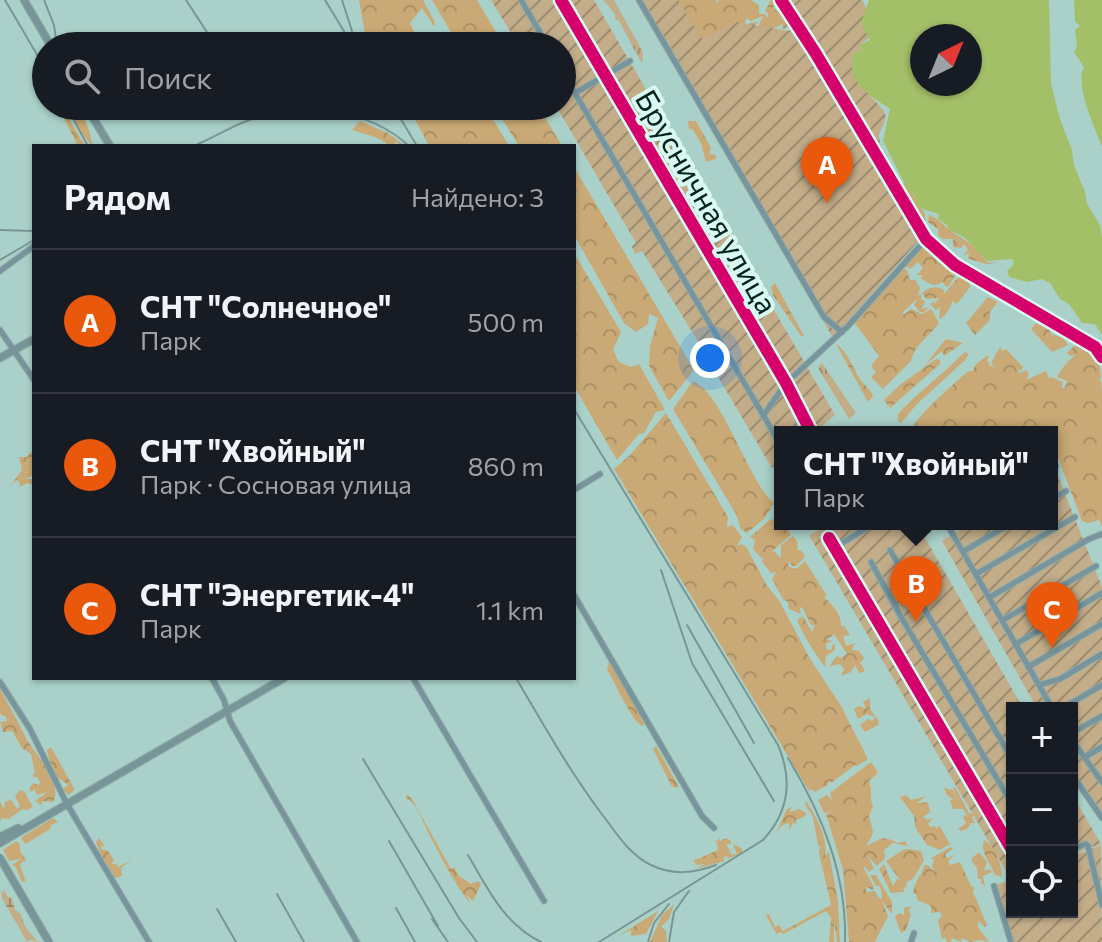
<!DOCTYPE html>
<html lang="ru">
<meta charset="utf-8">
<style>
body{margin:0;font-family:Commissioner,sans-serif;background:#242831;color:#f1f3f6}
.controls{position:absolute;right:24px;bottom:24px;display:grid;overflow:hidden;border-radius:0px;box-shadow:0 2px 6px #0004}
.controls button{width:72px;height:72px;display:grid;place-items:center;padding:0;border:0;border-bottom:2px solid #363941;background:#171b24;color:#f1f3f6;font:40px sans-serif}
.compass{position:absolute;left:910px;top:24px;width:72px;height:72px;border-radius:50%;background:#171b24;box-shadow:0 2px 6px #0004;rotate:43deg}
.you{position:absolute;left:710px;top:358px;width:28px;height:28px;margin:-20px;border:6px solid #fff;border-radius:50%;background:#1a73e8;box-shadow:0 0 0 12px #1a73e833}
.badge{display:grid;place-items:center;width:52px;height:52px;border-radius:50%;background:#ea580c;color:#fff;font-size:26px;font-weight:700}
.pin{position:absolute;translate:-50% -66px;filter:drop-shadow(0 2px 4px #0008)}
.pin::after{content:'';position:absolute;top:42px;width:28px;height:24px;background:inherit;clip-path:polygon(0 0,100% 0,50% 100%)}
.popup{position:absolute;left:774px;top:426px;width:284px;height:104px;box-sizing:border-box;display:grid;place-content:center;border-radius:0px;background:#171b24;filter:drop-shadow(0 2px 6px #0005);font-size:26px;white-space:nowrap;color:#9ea1a6}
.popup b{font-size:30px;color:#f1f3f6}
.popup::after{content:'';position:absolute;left:50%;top:100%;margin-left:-16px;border:16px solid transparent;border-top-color:#171b24}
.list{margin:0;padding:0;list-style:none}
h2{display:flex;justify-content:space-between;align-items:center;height:104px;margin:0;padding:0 32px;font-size:34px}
h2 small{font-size:26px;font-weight:400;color:#9ea1a6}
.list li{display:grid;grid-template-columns:52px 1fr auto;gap:24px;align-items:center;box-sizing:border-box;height:144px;padding:0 32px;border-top:2px solid #363941}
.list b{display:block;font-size:30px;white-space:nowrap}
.list p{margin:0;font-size:26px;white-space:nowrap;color:#9ea1a6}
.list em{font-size:26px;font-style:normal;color:#9ea1a6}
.icon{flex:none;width:44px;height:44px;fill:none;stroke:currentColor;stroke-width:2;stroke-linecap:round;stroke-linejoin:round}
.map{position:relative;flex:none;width:1102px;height:942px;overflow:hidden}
.search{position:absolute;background:#171b24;box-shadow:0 2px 6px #0004;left:32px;top:32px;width:544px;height:88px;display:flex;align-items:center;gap:20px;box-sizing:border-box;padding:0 28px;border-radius:44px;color:#9ea1a6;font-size:30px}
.panel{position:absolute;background:#171b24;box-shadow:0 2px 6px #0004;left:32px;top:144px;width:544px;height:536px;border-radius:0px}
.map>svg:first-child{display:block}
.grass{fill:url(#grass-tufts)}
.forest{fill:url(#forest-crowns)}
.wetland{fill:url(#wetland-marsh)}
.garden{fill:url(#garden-furrows)}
.water{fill:#a3c068;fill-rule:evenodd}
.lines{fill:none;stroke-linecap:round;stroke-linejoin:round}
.minor-casing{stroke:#8faea8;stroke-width:7}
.major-casing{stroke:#8faea8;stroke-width:9}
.minor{stroke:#78949c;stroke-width:5}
.major{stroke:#789699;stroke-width:7}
.rail{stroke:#799696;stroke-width:2}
.cycleway-casing{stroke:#d8faf2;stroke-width:17}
.cycleway{stroke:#d6006c;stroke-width:12}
.labels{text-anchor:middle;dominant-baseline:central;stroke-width:8;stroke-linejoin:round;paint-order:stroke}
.street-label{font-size:30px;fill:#04221d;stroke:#d8faf2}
</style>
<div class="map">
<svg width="1102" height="942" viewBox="0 0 1102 942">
<defs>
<pattern id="grass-tufts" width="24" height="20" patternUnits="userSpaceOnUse" patternTransform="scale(2)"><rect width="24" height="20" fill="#c3ad89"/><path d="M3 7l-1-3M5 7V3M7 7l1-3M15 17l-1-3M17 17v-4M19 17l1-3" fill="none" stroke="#9c8c6f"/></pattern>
<pattern id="forest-crowns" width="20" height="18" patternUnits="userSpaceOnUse" patternTransform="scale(2)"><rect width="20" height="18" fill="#c9a975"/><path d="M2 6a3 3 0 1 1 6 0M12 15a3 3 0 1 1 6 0" fill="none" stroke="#ab9165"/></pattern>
<pattern id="wetland-marsh" width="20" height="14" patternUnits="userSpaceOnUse" patternTransform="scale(2)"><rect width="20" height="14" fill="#c3ad89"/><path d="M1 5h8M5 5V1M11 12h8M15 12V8" fill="none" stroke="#9c8c6f"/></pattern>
<pattern id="garden-furrows" width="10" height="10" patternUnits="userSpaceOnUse" patternTransform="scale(2)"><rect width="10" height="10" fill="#c3ad89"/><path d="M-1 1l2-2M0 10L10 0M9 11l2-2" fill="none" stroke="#9c8c6f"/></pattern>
</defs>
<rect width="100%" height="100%" fill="#aad1c9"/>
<g class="grass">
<path d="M603,0H614L643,52L642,64L619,21L615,19V14Z"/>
<path d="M822,363L856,413L849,419L818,368Z"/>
</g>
<g class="forest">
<path d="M359,0H423L435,22L434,26L422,8L410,23L421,46H369L366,40Z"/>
<path d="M432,0H477L504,46H459Z"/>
<path d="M664,0H717L715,4L719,0H751L759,5V14H765L768,18V14L765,11L771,0H775L776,3L773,8L779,12L780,7L791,24L784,29H782L783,24L774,28V32L781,35L792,31L791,34L783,42L785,50L781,47L772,49V47L768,53L761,56L757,55L755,40L754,44H748L754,36L763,16L751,21L746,18L745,25L759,21L751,29L752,34L744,43L737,46L736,43L741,39L736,37L741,35L738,33L740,30L736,29L735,20L733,32L726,34L733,35L734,43L730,46L727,43L725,47C733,49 742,45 753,51L755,60L749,63L747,61V66L741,68L744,62L741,59L743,55L742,50L736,51L734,53L737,55L741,54L733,69L710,80L708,86L702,78L709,79V75L705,76L710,63L702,70L700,66L702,62L691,56L693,51L688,50L685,53L690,45L685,38L686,29L679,22L680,16L665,11L670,4L668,2L667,4Z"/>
<path d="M58,106H66L71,122L85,146H78Z"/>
<path d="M70,106H76C86,120 91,132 92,146L79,130Z"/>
<path d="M408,106H485L509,146H429Z"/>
<path d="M494,106H538L562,146H519Z"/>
<path d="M360,121L388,133L405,146H399L397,141L392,146L375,137L352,130Z"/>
<path d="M688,121H696L711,148L709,154L716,155V159L706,162L701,143L692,129H689Z"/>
<path d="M574,167L694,370L669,401L649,366L650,346L658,318L649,314L648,324L636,332L624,323L574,235Z"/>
<path d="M901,182L907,185L925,214V225L921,228L895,184L899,186Z"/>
<path d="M929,215C943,221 946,229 957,235C970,243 977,249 987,262L995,263C987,266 976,261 968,258L970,253L963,256L968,250L964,244L961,248L953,247V239H943L938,235V229L928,222Z"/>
<path d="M926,244L958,271L949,286L946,287L943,282C933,288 930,283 921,279L922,275H917L923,268L918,262L910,269L903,265L920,245Z"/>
<path d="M574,253L621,332L613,350L619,362L631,367L639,364L665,410L656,412L644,433L639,434L617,460L574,386Z"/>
<path d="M903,268L907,270L910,280H915L920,288L918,296L921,294V299L925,301L922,309L930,307L924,312H920L914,305L917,299L902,313L905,314L911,309L922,314L931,309L939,323C930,336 914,345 911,361L883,389L871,377L876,372L871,366L879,356L854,322Z"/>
<path d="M961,274L967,276L970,287L957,304L952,301L950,308L941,319L939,318L940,307L936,310L930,304L935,301L933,306L939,298L926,299L922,293C928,287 937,285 944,290V294Z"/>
<path d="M775,283L804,336H801L773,295L771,287Z"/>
<path d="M988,297L998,302L990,312V320L975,335L966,323Z"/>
<path d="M1036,323L1050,330L1051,334L1063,338L1068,345L1052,352L1031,329Z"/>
<path d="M946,339L963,343L944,356L942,351L925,365Z"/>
<path d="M1078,342L1088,346L1086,351L1093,350L1098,356L1101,378L1098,380H1101L1102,392V527L1099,520L1088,523L1082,521L1052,442V432H1048L1046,425L1030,432H952L956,427L950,430L951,432H906L908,428L912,429C918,414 954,384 968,371H973C974,363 983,359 989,355L987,361L989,362V367L990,365L996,369L991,363L1000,347L1003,351L1006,349L1023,367L1021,371L1016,369L1020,373L1026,370L1029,374L1026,380L1046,371L1049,378L1051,377L1063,382L1062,386L1064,390L1067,381L1057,377C1062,367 1070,359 1078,353L1071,356L1067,353Z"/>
<path d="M836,344C847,351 852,365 858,376C862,384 870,388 873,396L868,402Z"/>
<path d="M965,352L969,354L964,361L973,353L916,405L901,423L898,421V414C917,393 943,374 965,352Z"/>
<path d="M936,359L940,360V364L890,408L884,400L901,384Z"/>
<path d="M693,381C722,392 749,483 774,503L764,519L747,533L741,529L736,514L673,409Z"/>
<path d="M666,413L728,517L727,527L733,525L742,537L737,546L742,544L747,548L766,584L780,602L809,657L841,706L867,757V760L857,766L855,765L831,783L828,781V785L815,792L809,788L811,794L614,469L630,455Z"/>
<path d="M31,452H34V477L33,475L26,479H34V485L28,483L19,487L20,484L17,480L10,486L22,470L19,457H27Z"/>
<path d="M777,512L780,524H785L791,535L771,552L774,551L781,558V545L793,536C797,540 799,545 797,550H801L805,557L796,566H792L789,561L788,566L796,569L805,561L827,596L824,597C832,604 842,615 841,626H844L850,635L843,636L846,646L855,643L852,650L859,651L864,658L860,663L865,670L863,672L859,673L855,665L851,672L841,676L844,669L840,664L829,666L837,656L841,658L847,654L834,634L827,640L832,641L826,644V649L831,650L833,644L835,645V650L826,656L825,667C815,654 803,635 797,620L803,616L812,632L815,625H811L802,607L800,608L801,614L789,609L788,602L783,599L772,579L776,572L771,573L762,562L763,559L753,549L755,540L750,537L771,519L776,521Z"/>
<path d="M609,661L645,723L642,726C631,720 616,684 607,670Z"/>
<path d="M0,689C9,705 18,722 26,738C33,751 64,784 53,802L43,801L41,805L35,801L47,792L37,795L34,789L32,792L29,789L33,783L38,785L40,783L38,778L32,776L35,773L31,754L22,748L12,731L3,732L0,722L7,721L6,717L0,714Z"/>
<path d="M870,698V709L879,721L878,725L865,732L860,725L868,719L872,721L875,717L867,714L858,719L854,709L859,706L866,709L863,702Z"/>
<path d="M656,746L679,787L675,788L671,785L653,749Z"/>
<path d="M51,747L75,790L68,795L63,789L68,785C65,782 61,780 58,778C51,773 49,758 47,750Z"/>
<path d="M871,762L878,773L869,781C873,789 869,800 873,806L869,816C873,833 876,831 866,846C882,839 880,834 898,843L905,841L908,846L893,843L884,850L885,858L877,866L867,855L874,868L869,872L864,866V869L874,887L873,890L866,887V892L874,891L880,899L882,897L880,886H876L870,875H876L892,902V914L882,901L888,916L875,942H849L843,870L826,814L831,811L824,813L818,800L827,795L832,800L830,793Z"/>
<path d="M955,787L969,813L976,814L972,817L975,823H971L967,829L961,831L958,829L966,823L963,818L964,815L968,817L963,809H953L950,801L953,799L947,795L944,788L953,790L960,805L953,788Z"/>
<path d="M20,790L24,791L33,807L27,810L22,809L9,819L2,818L0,822V802L4,809L5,802L11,800L17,809L20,806L15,796Z"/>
<path d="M407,794L412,799L451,869L454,867L459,876L471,884L478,881L481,884L473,901L466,895L471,905C456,886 443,861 432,840C424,826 420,806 406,798Z"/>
<path d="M906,795L911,800L926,796L917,803L928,802L930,812L923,817L928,820L933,818L928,824L930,827L935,826L937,829L939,825L950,844L940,850L927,845L915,827L914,816L900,797Z"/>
<path d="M806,801C815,814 829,839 825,856L829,852L838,902L840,942H837L834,921V942H829L831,918L826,911L783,934L781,932L777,934L766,916L769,914L775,927L779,925L783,931L831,905L819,853L820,847L818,845L813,817L805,805Z"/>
<path d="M792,807L790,812L799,809L806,813L805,816L795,821L797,824L792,823L791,828L788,829L790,825L788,823L781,826L776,833L787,809Z"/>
<path d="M53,818L58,822L51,825L50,829L26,844L22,840V837Z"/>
<path d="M719,837L720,841L726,838L731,841V844H726L732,855L737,854L733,844L741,848L743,853L727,859L728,855L723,858L725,861L695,869L705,864L697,865L693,861L718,850L717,843L714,840L718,841Z"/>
<path d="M99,838L105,847L101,846V849L108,851L114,860L112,864H116L118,867L132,860L121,868L122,876L115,878L101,855L96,842Z"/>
<path d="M984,840C995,845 1002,865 1002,877L995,875C990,862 980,853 984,840Z"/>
<path d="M16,841L20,844V851L26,860L20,864L26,883L21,881L16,867L12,865L21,859L9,861L3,850Z"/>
<path d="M951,847L953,849L945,854L947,858L954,855L948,862L950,865L960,862L971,886L974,887L973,892L987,925L985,927L978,921V927L989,942L980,940L970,942L962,938L961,942L952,938L951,942H947L945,937L942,939L938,920L942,916L940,912L931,913V906L917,900L916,893L913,894C913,882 922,876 924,865H928L935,872L932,866L934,860L931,858Z"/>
<path d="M908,849L921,851L924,860L913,879L907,882L906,888L903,887L904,892L891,893L879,869L884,864L893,886L897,879L900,880L886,861L903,850Z"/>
<path d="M979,852L987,862L984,871L990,869L992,872L983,876L985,886L981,883V879H978L977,868L972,862V858Z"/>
<path d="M674,904L669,919L661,927L666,931L667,942H650L662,915Z"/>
<path d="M912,906L908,910L911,914L906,930L901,933L895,917L899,913L904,915V908Z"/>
<path d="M658,911L646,934L631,936V930L618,936Z"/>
</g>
<path class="wetland" d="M3,887L8,897L12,898L15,910L20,913L26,928L38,942L30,940L27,942L3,900L0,889L2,893L4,891Z"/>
<g class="garden">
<path d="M491,0H594L835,415L815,432H780V461L772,468L715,372L710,374L700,354L704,351L642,251L635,254L632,246L636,243L556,106H562V46H519Z"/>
<path d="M635,0H678L702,39L736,22L789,31L800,24L783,0H862L868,11L862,23L870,37L859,46L862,48L861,52L855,50L868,93L884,111L886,117L879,135L880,144L890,162L878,168L921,238L833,338Z"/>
<path d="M1056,471L1102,587V812L1072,769V708H1037L942,541L969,524H1052V473Z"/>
<path d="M831,524H917L1023,708H1012V875L1009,876L809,535Z"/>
<path d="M1072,794L1101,844L1072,854Z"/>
<path d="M1101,845L1102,942H1009L991,887L1012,879V912H1072V856Z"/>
</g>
<g class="water">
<path d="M869,0H1049L1051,83L1059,116L1072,150L1074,165L1085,192L1087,204L1100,225L1102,237V335L1095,324L1082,323L1069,304L1060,299L1050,283L1041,279L1027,282L1009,277L1007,271L1014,264L1012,259L987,261L964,237L949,230L947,225L938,219L939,214C928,210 916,210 915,196L908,190L883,141L890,109C868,94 843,82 855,50L861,52L862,48L858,46L870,40L861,23ZM922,36H970V84H922Z"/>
<path d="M1074,0H1102V146C1095,129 1074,83 1084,67L1074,52L1077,46L1075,30L1080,26L1075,21Z"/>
</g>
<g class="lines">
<g class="minor-casing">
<g id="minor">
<path d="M521,0L548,46"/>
<path d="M561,0L786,383L809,428"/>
<path d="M639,0L824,317L842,332"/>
<path d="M781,0L816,54L926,239L955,265L1095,347L1102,357"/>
<path d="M562,71L780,444"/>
<path d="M575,93L630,61"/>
<path d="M0,271L34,246"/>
<path d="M0,330L34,380"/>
<path d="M763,416L786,383L848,326L926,239"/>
<path d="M1052,468L1056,466"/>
<path d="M574,490L600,474"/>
<path d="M1052,499L1066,491"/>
<path d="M947,524L1052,708"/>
<path d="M829,538L1012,850"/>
<path d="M834,548L873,524"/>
<path d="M890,550L1012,759"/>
<path d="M964,551L1010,524"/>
<path d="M871,562L901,617L1012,804"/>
<path d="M976,574L1075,517"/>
<path d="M574,595L702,816L714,828"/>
<path d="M990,597L1089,539L1102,534"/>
<path d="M1003,620L1096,566"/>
<path d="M1016,644L1102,593"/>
<path d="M1028,667L1102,624"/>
<path d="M212,678L224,700L230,721L357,942"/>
<path d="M413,678L544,901"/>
<path d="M0,682L30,729L67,804L149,942"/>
<path d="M1039,685L1060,679L1102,654"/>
<path d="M1063,708L1102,685"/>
<path d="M1072,733L1102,716"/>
<path d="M1072,740L1102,782"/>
<path d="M1085,757L1102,747"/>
<path d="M1074,777L1102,818"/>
<path d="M1072,849L1086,844L1088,846L1102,905"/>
<path d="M994,886L1011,942"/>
<path d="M911,942L914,933"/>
</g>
</g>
<g class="major-casing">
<g id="major">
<path d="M24,0L51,46"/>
<path d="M86,106L110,146"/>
<path d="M0,358L34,339"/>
<path d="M0,837L18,828"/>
<path d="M0,843L284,678"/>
<path d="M0,858L49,942"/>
</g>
</g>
<use href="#minor" class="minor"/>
<use href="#major" class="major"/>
<g class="rail">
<path d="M5,0L46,70"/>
<path d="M44,0L54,25L57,46"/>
<path d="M186,0L216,46"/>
<path d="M325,0L353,46"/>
<path d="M342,0L352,31"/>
<path d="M66,106L88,146"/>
<path d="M393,106L417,146"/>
<path d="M198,144C217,136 235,124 255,118C306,102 369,109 409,146"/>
<path d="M0,230L34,231"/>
<path d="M0,260L34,240"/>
<path d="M574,409L778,745C793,780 789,812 763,840L599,942"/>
<path d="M661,570L692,663L774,801"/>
<path d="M687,625L754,743"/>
<path d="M516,678C543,724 569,770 601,813C616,832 628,854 651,865C673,876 694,873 716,865"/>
<path d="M788,758C822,814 847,875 845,942"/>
<path d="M363,759L459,918L477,942"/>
<path d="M389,841L438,926"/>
<path d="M468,855C488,889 504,924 541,942"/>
<path d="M277,894L304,942"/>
<path d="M396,908L415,942"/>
<path d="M217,909L236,942"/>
<path d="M432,919L448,942"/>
<path d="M648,942L654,923L669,904"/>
<path d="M669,942L674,912L689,891"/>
</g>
<g class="cycleway-casing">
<g id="cycleway">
<path d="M561,0L786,383L809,428"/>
<path d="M781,0L816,54L926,239L955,265L1095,347L1102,357"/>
<path d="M829,538L1012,850"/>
</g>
</g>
<use href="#cycleway" class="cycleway"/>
</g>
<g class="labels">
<g class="street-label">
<text transform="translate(708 201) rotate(60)">Брусничная улица</text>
</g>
</g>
</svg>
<div class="controls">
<button>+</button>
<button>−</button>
<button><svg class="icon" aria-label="locate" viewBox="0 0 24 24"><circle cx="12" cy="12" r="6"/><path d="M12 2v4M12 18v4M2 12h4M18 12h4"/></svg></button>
</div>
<svg class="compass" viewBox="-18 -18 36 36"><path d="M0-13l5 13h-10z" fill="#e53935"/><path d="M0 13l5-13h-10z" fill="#9ea1a6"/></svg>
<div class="you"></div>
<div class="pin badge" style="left:827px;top:203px">A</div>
<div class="pin badge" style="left:916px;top:622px">B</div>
<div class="popup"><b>СНТ &quot;Хвойный&quot;</b>Парк</div>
<div class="pin badge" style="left:1052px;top:648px">C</div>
<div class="search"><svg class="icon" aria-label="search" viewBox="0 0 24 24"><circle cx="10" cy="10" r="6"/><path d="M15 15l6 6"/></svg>Поиск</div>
<section class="panel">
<h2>Рядом<small>Найдено: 3</small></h2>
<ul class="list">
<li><span class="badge">A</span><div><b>СНТ &quot;Солнечное&quot;</b><p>Парк</p></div><em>500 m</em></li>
<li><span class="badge">B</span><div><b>СНТ &quot;Хвойный&quot;</b><p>Парк · Сосновая улица</p></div><em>860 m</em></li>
<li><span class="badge">C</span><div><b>СНТ &quot;Энергетик-4&quot;</b><p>Парк</p></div><em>1.1 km</em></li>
</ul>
</section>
</div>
